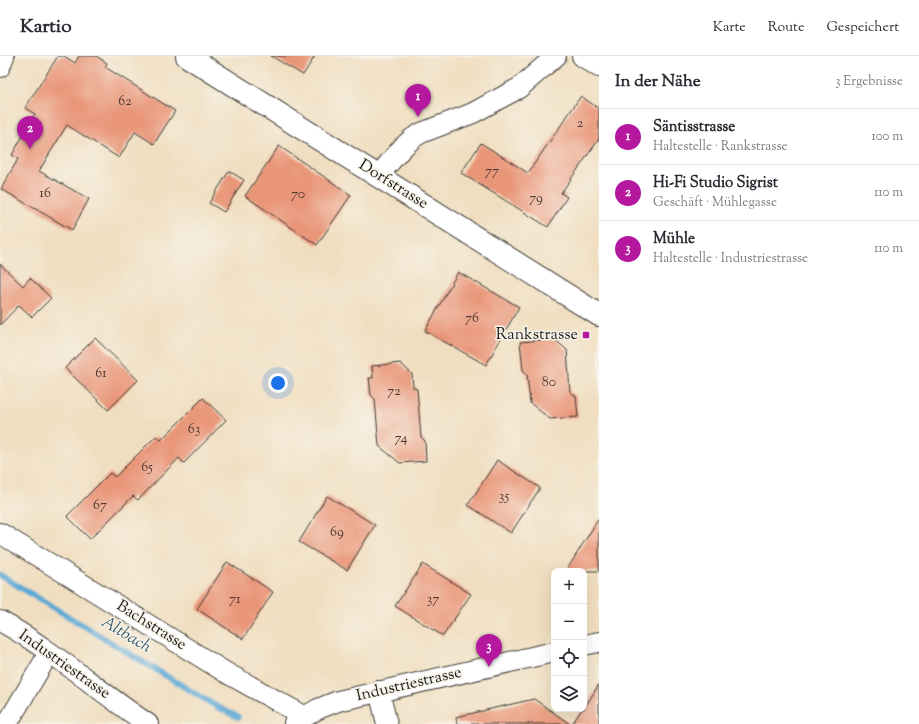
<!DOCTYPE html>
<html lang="de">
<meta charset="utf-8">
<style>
body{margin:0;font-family:"Sorts Mill Goudy",serif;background:#f7f7f7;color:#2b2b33}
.controls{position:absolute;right:12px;bottom:12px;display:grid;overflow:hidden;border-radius:8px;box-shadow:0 4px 16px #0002}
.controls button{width:36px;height:36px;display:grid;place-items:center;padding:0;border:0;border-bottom:1px solid #e1e1e2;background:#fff;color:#2b2b33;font:20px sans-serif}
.you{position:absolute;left:278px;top:327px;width:14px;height:14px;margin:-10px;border:3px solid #fff;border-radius:50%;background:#1a73e8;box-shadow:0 0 0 6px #1a73e833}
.badge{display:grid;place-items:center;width:26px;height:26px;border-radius:50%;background:#b5179e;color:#fff;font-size:13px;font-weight:700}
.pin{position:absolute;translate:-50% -33px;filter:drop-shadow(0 1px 2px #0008)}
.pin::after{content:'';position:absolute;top:21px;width:14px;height:12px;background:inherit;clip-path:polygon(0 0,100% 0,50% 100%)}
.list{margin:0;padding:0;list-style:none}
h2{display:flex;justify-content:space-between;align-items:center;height:52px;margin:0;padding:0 16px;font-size:17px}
h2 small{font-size:13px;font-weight:400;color:#7c7c81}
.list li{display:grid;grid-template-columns:26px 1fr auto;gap:12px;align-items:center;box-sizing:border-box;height:56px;padding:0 16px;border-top:1px solid #e1e1e2}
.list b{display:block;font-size:15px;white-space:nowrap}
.list p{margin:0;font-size:13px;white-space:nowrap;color:#7c7c81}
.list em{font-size:13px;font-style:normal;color:#7c7c81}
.icon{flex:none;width:22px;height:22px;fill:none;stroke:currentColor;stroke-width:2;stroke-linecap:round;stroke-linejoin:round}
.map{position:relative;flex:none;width:599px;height:668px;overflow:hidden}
header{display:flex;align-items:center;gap:24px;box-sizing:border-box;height:56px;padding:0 20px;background:#fff;border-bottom:1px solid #e1e1e2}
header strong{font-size:19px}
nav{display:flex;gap:22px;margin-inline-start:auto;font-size:14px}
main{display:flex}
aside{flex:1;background:#fff}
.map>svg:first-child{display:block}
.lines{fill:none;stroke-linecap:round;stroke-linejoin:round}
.stream{stroke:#5ca9d5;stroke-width:6}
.building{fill:#e99578}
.minor-casing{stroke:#3c3935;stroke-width:22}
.major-casing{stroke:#3c3935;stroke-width:24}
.minor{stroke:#fff;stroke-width:20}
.major{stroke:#fff;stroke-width:22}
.poi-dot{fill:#b5179e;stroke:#f7f3e8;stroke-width:1.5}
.labels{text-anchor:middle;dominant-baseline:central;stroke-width:3;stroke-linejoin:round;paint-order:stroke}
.number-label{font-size:14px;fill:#4f3a33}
.street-label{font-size:16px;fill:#1c1c1c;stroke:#f7f3e8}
.poi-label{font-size:16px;fill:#1c1c1c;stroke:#f7f3e8;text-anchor:end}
.water-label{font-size:17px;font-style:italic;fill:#395b6f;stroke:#f7f3e8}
</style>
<header>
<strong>Kartio</strong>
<nav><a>Karte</a><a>Route</a><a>Gespeichert</a></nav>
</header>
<main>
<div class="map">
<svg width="599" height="668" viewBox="0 0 599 668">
<rect width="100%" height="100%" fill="#f7f3e8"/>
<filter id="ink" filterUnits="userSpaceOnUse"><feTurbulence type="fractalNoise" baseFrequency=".025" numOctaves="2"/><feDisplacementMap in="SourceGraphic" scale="8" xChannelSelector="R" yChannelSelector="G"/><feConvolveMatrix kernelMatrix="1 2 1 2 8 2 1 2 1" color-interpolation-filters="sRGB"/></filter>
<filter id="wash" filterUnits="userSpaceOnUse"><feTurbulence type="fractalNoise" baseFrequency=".012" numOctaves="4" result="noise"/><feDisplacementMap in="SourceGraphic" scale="16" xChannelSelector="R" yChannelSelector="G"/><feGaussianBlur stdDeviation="0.9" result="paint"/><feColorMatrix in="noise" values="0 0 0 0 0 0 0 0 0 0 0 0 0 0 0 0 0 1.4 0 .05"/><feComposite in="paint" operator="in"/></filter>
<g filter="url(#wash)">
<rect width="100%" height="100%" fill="#f0dec0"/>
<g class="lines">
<path class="stream" d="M0,519L219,652L238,661"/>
</g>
<g id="blocks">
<g class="building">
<path d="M58,0H64L75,7L79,0H96L107,7L105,11L175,55L154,88L135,76L119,102L67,69L39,115L89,143L72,174L1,133L18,103L12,99L35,58L25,52Z"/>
<path d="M271,0H315L303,19Z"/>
<path d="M581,40L599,53V83L561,137L567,141L548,171L461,117L481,87L528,117Z"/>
<path d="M279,90L351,139L317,189L245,140Z"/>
<path d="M229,115L244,124L224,156L209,147Z"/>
<path d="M0,208L23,230L30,222L51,242L32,261L19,249L0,269Z"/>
<path d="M458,216L519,251L486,309L425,275Z"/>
<path d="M95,282L138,324L108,354L65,312Z"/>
<path d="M554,283L567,294L570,336L576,340L578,361L550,363L530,347L527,318L523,314L520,286Z"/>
<path d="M400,307L412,318L413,331L417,333L421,381L425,385L426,405L400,407L379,390L375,343L371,339L369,322H373L372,310Z"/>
<path d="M203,342L226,364L184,407L179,402L138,444L133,440L90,483L67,460L110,417L115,421L156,380L161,384Z"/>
<path d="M497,404L540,432L511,477L468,449Z"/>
<path d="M327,440L375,469L347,514L299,486Z"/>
<path d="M599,462V515H566Z"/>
<path d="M227,506L273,536L243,583L197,553Z"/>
<path d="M423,508L471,538L443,580L395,550Z"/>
<path d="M599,628V668H572L582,653H584Z"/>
<path d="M534,643L570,668H457L456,661Z"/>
</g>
</g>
</g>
<g filter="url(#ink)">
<use href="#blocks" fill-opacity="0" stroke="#3c3935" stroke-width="1"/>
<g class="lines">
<g class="minor-casing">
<g id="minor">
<path d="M582,0L599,11"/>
<path d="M0,11L4,0"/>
<path d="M378,120L402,92L413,82L421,77L473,57L519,32L556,0"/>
<path d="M0,477L225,616L304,660"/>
<path d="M0,565C53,594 98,635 148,668"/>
<path d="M584,589L599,586"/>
<path d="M379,635L387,668"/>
<path d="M294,667L318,653L338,645L554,596"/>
<path d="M7,668L49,597"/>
</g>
</g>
<g class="major-casing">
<path id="major" d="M187,0L599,259"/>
</g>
<use href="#minor" class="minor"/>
<use href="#major" class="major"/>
</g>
</g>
<rect class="poi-dot" x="582" y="275" width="8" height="8" rx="2"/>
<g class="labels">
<g class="number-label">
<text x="125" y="46">62</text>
<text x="580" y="68">2</text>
<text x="492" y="116">77</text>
<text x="45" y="138">16</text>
<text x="298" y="139">70</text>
<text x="536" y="143">79</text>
<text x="472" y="263">76</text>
<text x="101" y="318">61</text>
<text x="549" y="327">80</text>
<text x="394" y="336">72</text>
<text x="194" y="374">63</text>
<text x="401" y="383">74</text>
<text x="147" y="412">65</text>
<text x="504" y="441">35</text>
<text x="100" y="450">67</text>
<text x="337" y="477">69</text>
<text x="235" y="544">71</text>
<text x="433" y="544">37</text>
</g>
<g class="street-label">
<text transform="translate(393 129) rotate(32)">Dorfstrasse</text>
<text transform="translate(151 570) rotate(32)">Bachstrasse</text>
<text transform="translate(64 609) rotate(35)">Industriestrasse</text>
<text transform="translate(409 629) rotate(-13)">Industriestrasse</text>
</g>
<g class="poi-label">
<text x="578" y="279">Rankstrasse</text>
</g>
<g class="water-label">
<text transform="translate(126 579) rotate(31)">Altbach</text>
</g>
</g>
</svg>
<div class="controls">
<button>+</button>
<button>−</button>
<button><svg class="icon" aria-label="locate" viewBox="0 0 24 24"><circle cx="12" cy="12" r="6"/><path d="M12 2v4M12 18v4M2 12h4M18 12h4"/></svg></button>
<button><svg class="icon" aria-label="layers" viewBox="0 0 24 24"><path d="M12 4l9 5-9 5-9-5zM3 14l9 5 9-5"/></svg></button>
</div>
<div class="you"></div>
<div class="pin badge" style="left:418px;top:61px">1</div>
<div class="pin badge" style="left:30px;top:93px">2</div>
<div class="pin badge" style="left:489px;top:611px">3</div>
</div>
<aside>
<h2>In der Nähe<small>3 Ergebnisse</small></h2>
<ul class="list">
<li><span class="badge">1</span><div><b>Säntisstrasse</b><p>Haltestelle · Rankstrasse</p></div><em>100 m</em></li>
<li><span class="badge">2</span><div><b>Hi-Fi Studio Sigrist</b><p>Geschäft · Mühlegasse</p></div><em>110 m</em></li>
<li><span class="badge">3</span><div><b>Mühle</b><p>Haltestelle · Industriestrasse</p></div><em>110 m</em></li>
</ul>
</aside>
</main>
